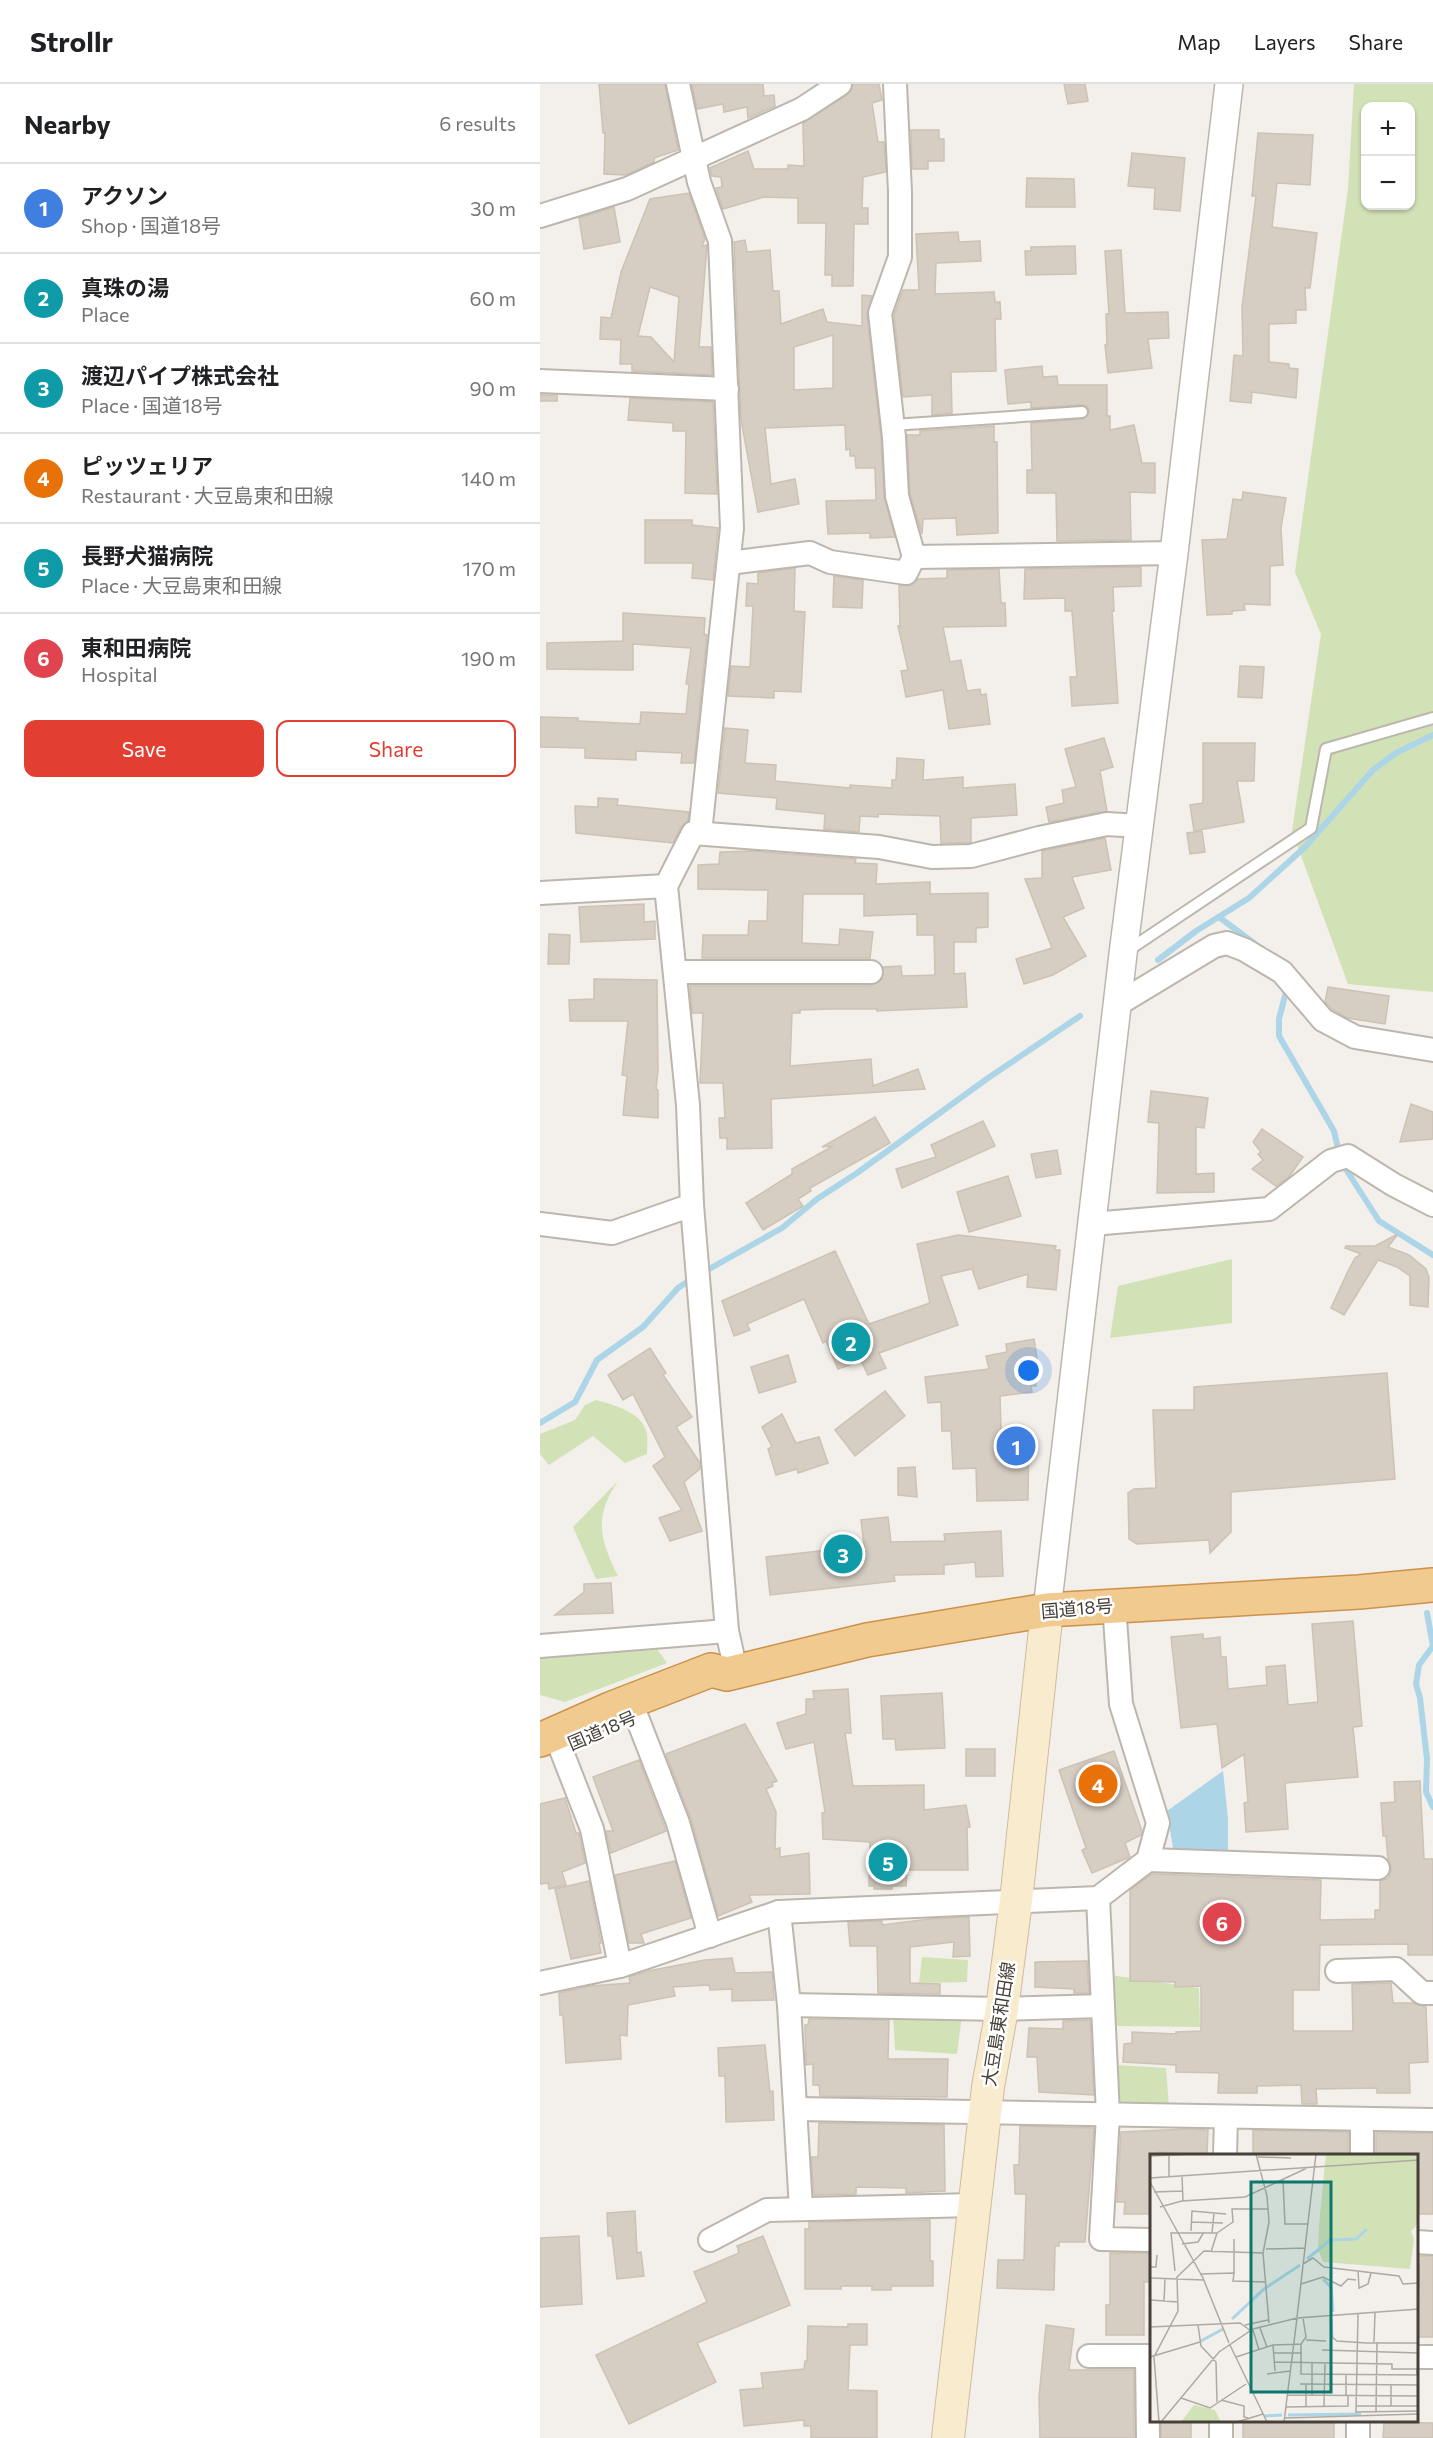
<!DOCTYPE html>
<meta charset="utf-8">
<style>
body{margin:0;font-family:Commissioner,"Noto Sans JP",sans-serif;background:#f6f6f6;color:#202124}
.controls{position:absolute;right:18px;top:18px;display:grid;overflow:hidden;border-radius:12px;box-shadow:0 2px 4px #0004}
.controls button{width:54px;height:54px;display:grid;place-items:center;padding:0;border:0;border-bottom:2px solid #e0e0e0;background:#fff;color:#202124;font:30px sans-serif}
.you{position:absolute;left:489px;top:1287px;width:21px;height:21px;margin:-15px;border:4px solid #fff;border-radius:50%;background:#1a73e8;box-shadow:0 0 0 9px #1a73e833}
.badge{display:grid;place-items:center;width:39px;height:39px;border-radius:50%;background:#e23f32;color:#fff;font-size:20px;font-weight:700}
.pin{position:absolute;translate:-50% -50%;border:3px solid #fff;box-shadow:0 2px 6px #0006}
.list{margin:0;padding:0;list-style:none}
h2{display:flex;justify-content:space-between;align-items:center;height:78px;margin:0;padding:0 24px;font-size:26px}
h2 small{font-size:20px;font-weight:400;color:#757577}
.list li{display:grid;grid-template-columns:39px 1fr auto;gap:18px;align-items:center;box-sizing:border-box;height:90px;padding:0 24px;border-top:2px solid #e0e0e0}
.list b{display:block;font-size:22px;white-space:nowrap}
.list p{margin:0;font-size:20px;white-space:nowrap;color:#757577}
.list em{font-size:20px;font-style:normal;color:#757577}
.actions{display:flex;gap:12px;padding:18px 24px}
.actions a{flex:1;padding:14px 0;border:2px solid #e23f32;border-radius:12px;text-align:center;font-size:21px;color:#e23f32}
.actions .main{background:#e23f32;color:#fff}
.map{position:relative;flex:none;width:893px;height:2354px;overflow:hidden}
header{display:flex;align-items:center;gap:36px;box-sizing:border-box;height:84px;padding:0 30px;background:#fff;border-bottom:2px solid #e0e0e0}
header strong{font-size:28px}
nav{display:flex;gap:33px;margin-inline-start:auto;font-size:21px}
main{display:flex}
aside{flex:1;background:#fff}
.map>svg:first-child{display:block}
.green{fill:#d2e2b7;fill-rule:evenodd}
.water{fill:#add5e8}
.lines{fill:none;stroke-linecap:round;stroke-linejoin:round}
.stream{stroke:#add5e8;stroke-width:6}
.building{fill:#d6cdc3;stroke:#cdc2b4;stroke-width:1.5;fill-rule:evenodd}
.service-casing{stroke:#bdb6ad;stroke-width:14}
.minor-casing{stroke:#bdb6ad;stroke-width:26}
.tertiary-casing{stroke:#bdb6ad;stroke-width:30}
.secondary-casing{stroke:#cdbd9e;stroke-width:34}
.trunk-casing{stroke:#cc924b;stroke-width:36}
.service{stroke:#fff;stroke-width:10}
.minor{stroke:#fff;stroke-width:22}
.tertiary{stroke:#fff;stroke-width:27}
.secondary{stroke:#f9ebce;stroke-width:32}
.trunk{stroke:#f0ca8e;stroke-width:33}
.labels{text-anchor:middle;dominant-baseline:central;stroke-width:5;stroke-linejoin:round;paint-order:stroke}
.street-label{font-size:18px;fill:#464039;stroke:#fff}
.inset-river{fill:none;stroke:#add5e8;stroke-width:3}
.inset-road{fill:none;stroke:#aea9a3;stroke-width:1.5}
.view{fill:#0f766e;fill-opacity:0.15;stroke:#0f766e;stroke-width:3}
.inset-edge{fill:none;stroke:#464039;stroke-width:3}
</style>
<header>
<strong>Strollr</strong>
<nav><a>Map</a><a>Layers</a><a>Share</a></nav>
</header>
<main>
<aside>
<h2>Nearby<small>6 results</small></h2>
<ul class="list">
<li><span class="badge" style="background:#3f7fe0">1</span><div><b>アクソン</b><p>Shop · 国道18号</p></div><em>30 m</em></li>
<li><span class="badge" style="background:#0f9aa8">2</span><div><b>真珠の湯</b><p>Place</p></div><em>60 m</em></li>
<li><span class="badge" style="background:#0f9aa8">3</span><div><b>渡辺パイプ株式会社</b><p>Place · 国道18号</p></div><em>90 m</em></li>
<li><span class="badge" style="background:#e8710a">4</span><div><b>ピッツェリア</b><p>Restaurant · 大豆島東和田線</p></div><em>140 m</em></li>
<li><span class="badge" style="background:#0f9aa8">5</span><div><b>長野犬猫病院</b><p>Place · 大豆島東和田線</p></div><em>170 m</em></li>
<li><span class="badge" style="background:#e0444e">6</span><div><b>東和田病院</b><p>Hospital</p></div><em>190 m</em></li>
</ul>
<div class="actions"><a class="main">Save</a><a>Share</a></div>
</aside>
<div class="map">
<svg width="893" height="2354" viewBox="0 0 893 2354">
<rect width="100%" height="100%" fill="#f3efea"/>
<g class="green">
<path d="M814,0H893V908L808,900L752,747L781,550L755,488L808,105ZM826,22H870V122H826Z"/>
<path d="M692,1175V1239L570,1254L578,1202Z"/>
<path d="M56,1316C74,1321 103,1328 107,1350C108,1356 107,1364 107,1370L85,1379L53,1352L9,1381L0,1370V1350L35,1336L45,1321Z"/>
<path d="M78,1397C54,1433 59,1454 78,1492L56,1495L33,1443Z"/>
<path d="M117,1565L127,1579L25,1618L0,1611V1572Z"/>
<path d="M382,1873L428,1876L427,1898L379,1899Z"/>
<path d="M570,1891L659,1904L660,1943L575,1942Z"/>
<path d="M353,1931H422L417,1970L355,1966Z"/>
<path d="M578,1981L626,1984L629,2024L577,2020Z"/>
</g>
<path class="water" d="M683,1687L688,1734V1771L633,1764L627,1727Z"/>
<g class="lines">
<g class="stream">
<path d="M679,833L715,860"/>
<path d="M618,876L656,847L709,814L765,763L833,686L856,669L893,651"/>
<path d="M747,904L739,935V952L794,1047L799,1069"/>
<path d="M802,1079L839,1137L893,1171"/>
<path d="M162,1189L242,1144L277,1115L317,1089L448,994L540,932"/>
<path d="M0,1339L35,1318L57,1276L103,1243L138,1204L153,1194"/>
<path d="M887,1529L893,1562L879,1581L876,1600L880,1614L887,1675L886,1708L893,1723"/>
</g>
</g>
<g class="building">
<path d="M59,0H125L138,66L114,74V78L86,91L64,90L65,49H63Z"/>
<path d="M152,0H223L224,12L234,11L235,22L208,34L207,23L184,28L183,20L157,25Z"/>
<path d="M313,0H339L342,16L332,19L338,58H344L346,88L323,93L322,124H328V140H314L313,202H292V191H285L286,139H258V114L224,113L183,125L176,104L182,103L181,93L172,92L170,84L208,67L214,85H248V81L264,82L263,39L307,11Z"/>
<path d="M524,0H545L548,17L528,20Z"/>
<path d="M371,46H399V55H404V77H388V85H372Z"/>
<path d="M718,49L773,51L770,101L737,99L732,143L777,149L770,204H765L766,226H756V239L729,240V278L749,280V284L758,285L756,314L712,308L711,319L690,317L694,271L703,272L702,223L716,112H712Z"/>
<path d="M592,69L645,74L640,127L614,125L615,104L588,102Z"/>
<path d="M487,94L534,95L535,123H486Z"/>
<path d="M149,109L165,155L162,162L167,161L159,263H171L172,291L92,287V280H80L81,256L60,255L61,233L71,234L81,188L110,115ZM110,203L139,213L134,278L111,253L98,252Z"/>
<path d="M74,123L80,158L44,165L39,134Z"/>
<path d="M418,148L419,158L440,157L441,177L396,179L395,210L454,208L455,218H460L461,235H455L456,287L411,288L412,329L392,331V311L363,313L354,231L363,206H379L376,150Z"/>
<path d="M205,156L207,168L230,166L233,207H239L241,240L283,225L287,238L322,242V211L332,212L327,231L341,354L344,413L355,453L330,454V449L288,450L286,417L336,416L335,384H316L315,372H310V365L306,366L305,341L225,344L231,400L255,395L259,420L218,428L201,336L194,158ZM293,251V304L254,306V263Z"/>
<path d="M535,162L536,190L486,191L485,167H491V163Z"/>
<path d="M581,166L585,229L628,228L629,254L608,255L612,284L568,289L565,261H567L566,230H569L565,167Z"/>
<path d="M502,282L503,293L517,292L518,301H567V332H570V346L594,341L602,379H615V409L590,408L591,456L517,457L516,409H487V386H492L491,339L543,335L549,328L548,323L542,321L491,324V318L468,320L465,286Z"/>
<rect x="0" y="311" width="17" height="6"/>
<path d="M90,314L173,318L177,410L145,409L146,347H133V339L88,336Z"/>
<path d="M454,342V358H457L458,449L417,451L416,434L383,435L382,450L370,410L367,351H380V347Z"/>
<path d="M703,408L746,414L741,444L743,481L730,482V521L704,520L705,526L692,527V530L667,531L662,456L687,455L693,415L702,416Z"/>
<path d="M105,436H152V441L178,444L173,496L152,494L153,479H105Z"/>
<path d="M601,483V502L573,503L574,527H572L578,619L532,622L530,593H537L532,527H525V514L484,515L485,485Z"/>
<path d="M255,484L254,527L265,528L261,608L234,607V614L188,612L191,582L210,583L213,522H206L207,499L218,500V489Z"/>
<path d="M459,485L461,519H465L466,542L403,543L410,578L421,576L427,607L440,605L441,611L446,610L450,640L409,645L403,606L366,613L361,587L368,586L358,542H360L359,502L372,501L378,495L407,494V486Z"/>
<path d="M294,492L323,496L322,524L293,523Z"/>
<path d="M83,529L165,534L164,550L167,551L154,679H141L142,669L96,667V676L45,674V664L0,663V633L38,634V637L100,640L101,628L146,630L149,600H146L151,564L93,560V586L7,585V559L83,557Z"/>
<path d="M700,582L724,583L722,614L698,613Z"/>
<path d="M185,644L208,646L205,679L236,681L235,697L310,704V701L352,704V696H356L357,674L384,676L383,696L423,693V704L475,700L477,731L431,734V758L429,759H401L400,732L338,730V733L320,732L319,748L284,745L285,730L236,725L237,714L178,709Z"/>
<path d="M564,654L573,683L560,687L567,727L509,738L506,723L524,719L522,706L536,703L525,665Z"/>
<path d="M663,659H715L714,697H697L704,738L654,747L650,721L663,719Z"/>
<path d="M58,714L78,715L77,721L149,728L148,737L141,743L133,759L36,749L35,722L58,723Z"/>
<path d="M662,747L665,768L650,770L647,749Z"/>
<path d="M565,754L571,786L532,793L544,824L523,833L546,872L513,891L484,900L476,875L512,864L485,795L502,794V767Z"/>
<path d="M210,767L316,775L315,779L337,780L336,800L390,798V810L448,809V843L436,844V858H414V890L425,889L427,923L337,927V925H291L260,926V929H252L250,982L331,975L333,1002L378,985L385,1005L231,1015L232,1064L187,1065V1054H180L179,1034H185L183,999H160L163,929H152L150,902H331L342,895L343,883L361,882L362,892L395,891L394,851H377V830L324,832V810H263L262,859L299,861L300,845L333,848L330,874H162L163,851H208L209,837H227L228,806L158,805V781L179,780L180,768Z"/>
<path d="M104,820V838L115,837V855L41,858L39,823Z"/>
<path d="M9,850L30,851L29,880H8Z"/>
<path d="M54,895L117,896L118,987L116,1005L118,1006V1034L83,1031L87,992L82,991L88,937H30L29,916L54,915Z"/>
<path d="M788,903L849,912L845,940L807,934L792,925L785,918Z"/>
<path d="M611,1007L668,1014L664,1044L656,1043V1090L674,1089V1108L617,1109L619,1039L608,1038Z"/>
<path d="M871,1020L893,1028V1055L860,1058Z"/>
<path d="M335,1033L350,1059L270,1104L271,1107L258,1115L263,1122L223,1146L206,1119L252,1090V1085L293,1062L282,1063Z"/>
<path d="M443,1037L455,1062L362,1104L356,1085L396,1073L391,1061Z"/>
<path d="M722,1045L763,1073L749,1093L736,1102L712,1085L723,1076L718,1070L721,1068L713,1058Z"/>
<path d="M517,1066L521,1090L496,1094L491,1070Z"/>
<path d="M468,1092L481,1132L429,1148L417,1108Z"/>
<path d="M858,1150L848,1163L869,1171L886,1185L889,1193L888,1223L870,1221V1192L857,1183L838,1176L804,1231L791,1224L808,1187L815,1174L821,1170L805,1164L806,1162H835Z"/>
<path d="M418,1151L516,1162L515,1166H520L516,1206L487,1203L488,1190L439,1205L432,1185L401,1192L418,1241L339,1269L346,1284L328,1291L321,1277L298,1285L286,1257L283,1259L264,1215L207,1240L210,1246L194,1252L182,1217L295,1167L329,1240L390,1219L377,1160Z"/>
<path d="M494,1255L497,1275L493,1276L496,1302H491L492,1308L460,1312L461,1345H489L488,1416L437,1417L436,1384L413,1385L411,1347H402L401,1318L388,1319L385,1293L449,1285L446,1272L467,1268L466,1260Z"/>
<path d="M110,1264L126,1289L123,1291L152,1333L136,1343L160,1379V1385L144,1398L162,1447L130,1457L119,1434L142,1426L113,1382L125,1373L93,1310L83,1316L68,1291Z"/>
<path d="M248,1271L256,1298L219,1309L211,1283Z"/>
<path d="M847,1289L855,1395L691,1408V1448L670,1469L669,1456L597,1460L589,1455L588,1409L594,1405L616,1404L613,1326H654V1303Z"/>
<path d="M345,1307L365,1332L315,1372L295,1346Z"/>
<path d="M242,1330L256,1359L279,1353L288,1379L258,1389L257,1385L236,1391L228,1365L232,1363L222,1343Z"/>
<path d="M375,1383L377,1413L358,1411V1384Z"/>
<path d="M348,1433L351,1458L405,1457L404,1450L461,1447L463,1492L436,1493L435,1478L404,1481V1490L354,1491L355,1497L230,1511L226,1473L324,1462L321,1436Z"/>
<path d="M71,1499L73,1529L15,1531L44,1508V1500Z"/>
<path d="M813,1537L822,1642L813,1643L818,1693L745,1699L748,1745L706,1748L704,1719L708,1718L704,1670L682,1684L677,1640L641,1644L631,1553L663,1550V1555L680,1553L681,1573H686L688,1605L727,1601L726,1583L745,1581L748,1621L778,1618L772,1540Z"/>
<path d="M308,1605L311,1649H305L313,1702L384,1701V1726L426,1721L430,1743H427L428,1786H367L366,1802H352V1805H334V1802H329L330,1758L283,1755L282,1729L285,1728L274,1658L246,1665L237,1639L266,1630V1615H274L273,1607Z"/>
<path d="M402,1609L405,1664L356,1666L355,1655H343L341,1612Z"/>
<path d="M205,1640L237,1697L232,1699L233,1702L226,1705L236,1728L235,1765L240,1764V1773L269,1769L270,1810L209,1811L212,1818L178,1832L151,1735L126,1670Z"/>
<rect x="426" y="1665" width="29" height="27"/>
<path d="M574,1667L602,1747L601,1751L585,1759L590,1773L552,1789L542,1766L546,1764L519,1686Z"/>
<path d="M99,1676L126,1747L71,1769L66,1747H73L53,1693Z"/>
<path d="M880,1697L884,1775H893V1871H868V1860L780,1861L779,1906H753V1947H813L812,1900L851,1899L853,1919H873L886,1923L888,1978L869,1979L870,2009H837V2004L776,2005L777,2020H762L761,2001L717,2002V2009H678L679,1989L636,1988V1981L583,1978L584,1960L592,1959V1948L636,1950V1948L661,1947V1902L635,1903V1898L590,1897V1806L612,1790L781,1796L780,1836L835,1835V1826H840V1797L849,1794L851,1785L848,1775L846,1752H843L841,1719L855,1718L854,1698Z"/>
<path d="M25,1714L36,1749H39L45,1779L22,1788L26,1801L9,1805L8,1799L0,1800V1720Z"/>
<path d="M135,1777L151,1834L101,1850L104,1859H89L75,1791Z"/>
<path d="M49,1797L61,1859H59L61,1869L31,1875L15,1805Z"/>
<path d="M429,1833L430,1872L413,1873L414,1858L370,1863V1899L400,1900V1910L338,1909L337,1862H310L308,1838L342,1837V1841L389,1835Z"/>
<path d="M192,1874L195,1889L232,1888L234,1916L192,1917V1905L170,1906L169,1901L133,1903L135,1912L88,1921L87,1952L80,1951L81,1975L26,1979L23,1931H20L19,1909L50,1902L90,1899L89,1893L108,1887L165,1876Z"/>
<path d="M547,1877L549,1909H534V1905L495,1903V1878Z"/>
<path d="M269,1935L349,1936L348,1975H408L407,2013L280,2012L279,2001H273V1980L266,1981L265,1941H268Z"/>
<path d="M550,1936L554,2011L499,2008L497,1973H487L489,1944L523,1945V1937Z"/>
<path d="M225,1961L230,2008L233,2007L234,2036L186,2038L185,1992H179L178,1964Z"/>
<path d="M279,2039L404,2041L405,2107L366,2109V2104L316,2103V2110L274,2111L271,2073H278Z"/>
<path d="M480,2042L554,2044L545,2158H519V2162H515L514,2206L457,2204L458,2176H484L486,2110H475L474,2081H479Z"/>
<path d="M646,2045L668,2046L667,2071L618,2068V2072H611V2130H584L585,2118H577L581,2048Z"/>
<path d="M713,2046L808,2048V2072H713Z"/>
<path d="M836,2049H893V2130H876V2072H836Z"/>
<path d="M95,2127L97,2169L101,2168L104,2192L77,2195L72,2152H68L67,2129Z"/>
<path d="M390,2136V2177H393V2202H351V2206H332V2202H301V2205H265V2145H269V2138Z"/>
<path d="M39,2152L42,2220L0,2223V2154Z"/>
<path d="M223,2152L250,2221L157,2259L176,2298L89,2340L56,2271L167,2218L154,2188L199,2169L197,2162Z"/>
<path d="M570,2169H610V2198H604V2251H566V2221H570Z"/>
<rect x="876" y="2172" width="17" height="81"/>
<path d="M308,2240H327V2261H310L308,2306L337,2307V2354H271V2342H264V2336L204,2342L200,2306L223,2304L221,2289L264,2285L265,2277H267L268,2242L308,2243Z"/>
<path d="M506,2241L534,2245L529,2286H594V2354H500L499,2313Z"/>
<rect x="621" y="2337" width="30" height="17"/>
<rect x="703" y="2337" width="91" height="17"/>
<path d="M844,2338L893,2339V2354H843Z"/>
</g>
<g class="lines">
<g class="service-casing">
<g id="service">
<path d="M353,341L542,328"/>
<path d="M587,867L771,744L786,665L893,634"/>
</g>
</g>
<g class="minor-casing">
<g id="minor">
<path d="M138,0L159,98L180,157L192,444L160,749"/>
<path d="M355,0L360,108V173L340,229L354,353L357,412L374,473L634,469"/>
<path d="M0,132L87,105L262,25L300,0"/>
<path d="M0,297L187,305"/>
<path d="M189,479L270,469L290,478L366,489L374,473"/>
<path d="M0,809L126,802"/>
<path d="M136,888H331"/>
<path d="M578,920L674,862L687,859L705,866L742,888L783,936L815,953L893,966"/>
<path d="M0,1140L72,1149L152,1121"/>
<path d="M552,1140L729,1125L791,1077L808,1072L854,1101L893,1121"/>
<path d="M0,1562L187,1547"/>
<path d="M196,1587L187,1547L152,1121L148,1021L126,802L153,749L339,763L392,773L431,772L499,754L567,740L600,742"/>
<path d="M96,1631L138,1739L170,1852"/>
<path d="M20,1663L52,1745L80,1882"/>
<path d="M608,1776L838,1784"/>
<path d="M558,1814L568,2031L561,2155L611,2156"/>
<path d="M239,1828L249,1921L261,2125"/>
<path d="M797,1887L856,1885L882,1909H893"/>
<path d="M0,1899L80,1882L239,1828L558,1814L608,1776L618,1739L581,1620L574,1520"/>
<path d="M249,1921L462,1925L563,1922"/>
<path d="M256,2025L893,2036"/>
<path d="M685,2072L686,2033"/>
<path d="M822,2072V2035"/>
<path d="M170,2156L227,2126L434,2121"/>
<path d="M876,2158L893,2159"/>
<path d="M549,2272H611"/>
<path d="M607,2272L608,2354"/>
<path d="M876,2273H893"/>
<path d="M681,2354V2338"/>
<path d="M818,2354V2338"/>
</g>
</g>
<g class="tertiary-casing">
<path id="tertiary" d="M507,1526L583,870L634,469L689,0"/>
</g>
<g class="secondary-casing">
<path id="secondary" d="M408,2354L448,2003L462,1925L476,1817L507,1526"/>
</g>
<g class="trunk-casing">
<path id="trunk" d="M0,1656L70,1625L171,1586L187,1590L327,1556L507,1526L819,1508L893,1501"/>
</g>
<use href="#service" class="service"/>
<use href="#minor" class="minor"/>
<use href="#tertiary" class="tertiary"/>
<use href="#secondary" class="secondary"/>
<use href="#trunk" class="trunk"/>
</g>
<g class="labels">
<g class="street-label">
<text transform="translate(537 1524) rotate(-5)">国道18号</text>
<text transform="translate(62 1646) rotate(-23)">国道18号</text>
<text transform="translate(458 1940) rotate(-81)">大豆島東和田線</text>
</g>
</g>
<g transform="translate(610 2070)">
<rect width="268" height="268" fill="#f3efea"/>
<path d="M176,0H268V59L266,72L261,77L264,85L260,115L173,108L168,95L169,71ZM44,251L65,256L71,268H31Z" fill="#d2e2b7"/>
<path class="inset-river" d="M157,105L180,86L206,85L217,75M173,125L181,133L183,158M82,165L114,135L150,111M181,165L182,183M51,187L73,175M138,261L211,260M114,262L132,261"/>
<path class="inset-road" d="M19,0V23M106,0L117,42L119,68L113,99L119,169M0,2L43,0M108,3L141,4M32,22L33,47M0,24L269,6M133,26L135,70H158M0,28L53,124L79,189M4,38L33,37M10,53L32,47L95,43L157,14M41,68L73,69M41,77L42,57L76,60M62,79L64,59M67,79L83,68L82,55H118M32,90L48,88L54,78M116,95L155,94M269,109V135M153,110L163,104L174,113L249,122L253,130L268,129M0,113H6L7,101M25,117L21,79H67L61,98M208,117L209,134L218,130L221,119M84,119V85M50,120L84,119L83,127L115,128M0,124L54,126M151,130L173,123L191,132L198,125L206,126M1,146L28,148M14,147L15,125M208,160L206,258L269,257M147,163L166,0M153,164L156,183L151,190V220L269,221M48,171L51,192L66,208L67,248M95,171L118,166M0,173L90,169L101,177M110,174L117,193M103,176L109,196M182,183L187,187L216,189H269M156,186L176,187M224,188L225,159M80,191L117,268M123,191L125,217M172,196L269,199M124,199H152M0,203L50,188M86,203L123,191L151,190M124,208L242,210V215H267V221M117,220L140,217M150,230L269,231M156,230V253M241,231V252M137,241L269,242M162,241V209M196,241V220M31,244L60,254L96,230M71,246L94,252V263L98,264M174,252L175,209M206,252H269M136,253L198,252V241M226,258L227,188M135,264L269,260M9,268L4,203L28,157L27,123L54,97L113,99M11,268L69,198L103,175L147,164L269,155M87,268L113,260M134,268L147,164"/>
<path class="view" d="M101,28H181V238H101Z"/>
<rect width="268" height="268" class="inset-edge"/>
</g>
</svg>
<div class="controls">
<button>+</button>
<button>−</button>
</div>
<div class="you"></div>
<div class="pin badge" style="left:476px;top:1362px;background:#3f7fe0">1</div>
<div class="pin badge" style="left:311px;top:1258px;background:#0f9aa8">2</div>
<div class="pin badge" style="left:303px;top:1470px;background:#0f9aa8">3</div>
<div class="pin badge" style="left:558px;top:1700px;background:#e8710a">4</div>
<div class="pin badge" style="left:348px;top:1778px;background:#0f9aa8">5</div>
<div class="pin badge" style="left:682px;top:1838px;background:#e0444e">6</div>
</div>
</main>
